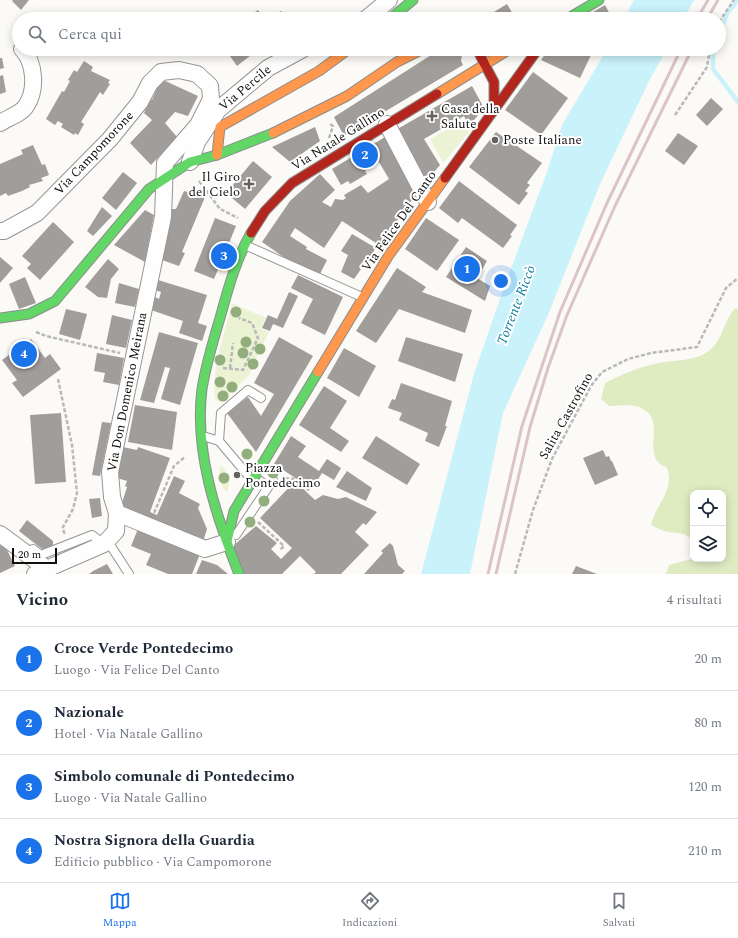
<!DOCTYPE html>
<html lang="it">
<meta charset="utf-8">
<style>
body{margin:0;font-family:Spectral,serif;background:#f2f2f3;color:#1f2937}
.controls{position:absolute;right:12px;bottom:12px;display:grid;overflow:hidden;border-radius:8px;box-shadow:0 2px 10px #0003}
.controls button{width:36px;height:36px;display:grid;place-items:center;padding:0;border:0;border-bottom:1px solid #e0e1e3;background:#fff;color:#1f2937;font:20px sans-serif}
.scale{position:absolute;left:12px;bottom:10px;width:45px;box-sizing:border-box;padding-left:4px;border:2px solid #101010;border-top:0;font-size:11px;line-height:14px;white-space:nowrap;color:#101010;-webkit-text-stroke:3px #fff;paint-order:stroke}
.you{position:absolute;left:501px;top:281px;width:14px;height:14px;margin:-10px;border:3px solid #fff;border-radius:50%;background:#1a73e8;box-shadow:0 0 0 6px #1a73e833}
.badge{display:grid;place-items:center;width:26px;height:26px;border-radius:50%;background:#1a73e8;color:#fff;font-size:13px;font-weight:700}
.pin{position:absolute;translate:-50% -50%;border:2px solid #fff;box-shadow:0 1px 4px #0006}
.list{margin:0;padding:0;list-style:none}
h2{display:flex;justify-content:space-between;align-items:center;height:52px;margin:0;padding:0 16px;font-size:17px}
h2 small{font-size:13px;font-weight:400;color:#747a83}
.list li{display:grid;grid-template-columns:26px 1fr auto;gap:12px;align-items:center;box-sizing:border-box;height:64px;padding:0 16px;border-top:1px solid #e0e1e3}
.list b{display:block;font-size:15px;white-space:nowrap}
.list p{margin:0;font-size:13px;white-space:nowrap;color:#747a83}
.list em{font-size:13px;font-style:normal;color:#747a83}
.icon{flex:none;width:22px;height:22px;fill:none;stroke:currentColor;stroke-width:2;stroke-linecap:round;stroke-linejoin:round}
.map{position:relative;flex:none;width:738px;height:574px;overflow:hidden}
.search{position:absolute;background:#fff;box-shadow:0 2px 10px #0003;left:12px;right:12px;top:12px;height:44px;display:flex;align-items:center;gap:10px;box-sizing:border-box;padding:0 14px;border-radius:22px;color:#747a83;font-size:15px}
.sheet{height:308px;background:#fff}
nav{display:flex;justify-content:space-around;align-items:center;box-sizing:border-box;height:56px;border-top:1px solid #e0e1e3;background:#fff;font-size:11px;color:#747a83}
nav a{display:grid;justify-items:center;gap:2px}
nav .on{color:#1a73e8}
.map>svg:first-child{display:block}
.green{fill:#ecf3d5}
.forest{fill:#dfecc2}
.water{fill:#caf2fa}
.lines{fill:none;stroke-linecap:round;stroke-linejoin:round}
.stream{stroke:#caf2fa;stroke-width:4.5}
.building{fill:#a09d9b}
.lane-casing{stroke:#969594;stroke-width:10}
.street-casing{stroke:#969594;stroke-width:18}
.fast-casing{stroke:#8d8c8b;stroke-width:11}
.slow-casing{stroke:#8d8c8b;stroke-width:11}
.jam-casing{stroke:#8d8c8b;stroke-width:11}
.path{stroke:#b9b9b8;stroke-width:2.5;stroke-dasharray:4 2;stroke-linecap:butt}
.lane{stroke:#fffefe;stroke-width:8}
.street{stroke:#fffefe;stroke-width:16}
.fast{stroke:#63d668;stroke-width:9}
.slow{stroke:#ff974d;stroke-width:9}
.jam{stroke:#b3261e;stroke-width:9}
.rail{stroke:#dac4c9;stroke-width:3}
.tree{fill:#93ae7d}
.poi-dot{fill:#636261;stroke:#fff;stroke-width:1.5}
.labels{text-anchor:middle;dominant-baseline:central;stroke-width:4;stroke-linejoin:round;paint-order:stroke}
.street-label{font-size:13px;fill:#101010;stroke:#fff}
.poi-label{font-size:13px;fill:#101010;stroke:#fff;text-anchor:start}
.water-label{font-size:14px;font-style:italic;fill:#0d7e9e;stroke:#fff}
</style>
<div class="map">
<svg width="738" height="574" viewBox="0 0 738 574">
<rect width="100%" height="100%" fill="#fcfaf7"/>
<g class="green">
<path d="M462,121L469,132L443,163L430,139Z"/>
<path d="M232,303L266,318L261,328L269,332L249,375L224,400L219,402L215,399C211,370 225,332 232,303Z"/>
<path d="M221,465C227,471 232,484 227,492C220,487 217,472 221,465Z"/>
</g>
<path class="forest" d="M735,308L738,309V574H666L669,565L691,559L693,554V559H723V493H693V544C689,532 680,534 669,532C662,531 657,528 651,525C656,504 675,490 667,468C664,466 659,464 657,461C647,445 663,419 643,409C634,403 619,406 609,406L601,399L605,383C621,375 636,368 654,364C673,359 697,363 712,348C723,337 724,321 735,308Z"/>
<g class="water">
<path d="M634,0H694L683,19H624Z"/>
<path d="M607,49H667L650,79L600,184L548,315L503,413L470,574H421L474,374L502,293L547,172L562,125Z"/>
</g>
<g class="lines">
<g class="stream">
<path d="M719,33L728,12L738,0"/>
<path d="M713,49V69L738,102"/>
</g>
</g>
<g class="building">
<path d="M13,0H29L21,10L12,1Z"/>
<path d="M507,4L516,19H484V18Z"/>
<path d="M605,5L611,16L610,19H581Z"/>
<path d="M258,10L264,19H245Z"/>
<path d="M281,11L285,17L283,19H268Z"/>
<path d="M215,49H259L237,66L227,52L220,56Z"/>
<path d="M443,49L460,50L462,55L461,61L463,65L344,136L334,117L439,50Z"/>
<path d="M549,49H594L580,78L541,60Z"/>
<path d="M0,58H2L4,68L0,69Z"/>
<path d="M84,61L93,67L91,71L110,80L108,83L110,84L103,95L100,92L81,122L84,124L78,135L75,133L74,135L61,127L63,124L58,121L55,125L46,119L62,91L64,92L70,81L68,80L74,70L77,72Z"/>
<path d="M533,72L568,98L541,135L505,110Z"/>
<path d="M3,75L6,92L0,94V76Z"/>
<path d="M161,79L198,96L188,116L175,112L165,123L177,137L151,165L130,143L152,120L144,113L150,99L152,100Z"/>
<path d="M472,86L484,108L469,126L464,116L424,139L440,165L425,183L394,131Z"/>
<path d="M711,98L723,109L707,126L696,115Z"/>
<path d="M315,127L320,141L290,162L272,147Z"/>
<path d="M496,132L542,163L527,183L530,185L525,191L528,193L519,205L469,167Z"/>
<path d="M678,133L698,146L684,165L665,151Z"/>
<path d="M385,137L417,193L379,245L342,221L324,248L295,228L290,236L307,247L306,249L327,260L320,274L295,265L262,242L290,201L320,174L335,190L322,202L331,207L335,199L343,200L346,198L344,195L361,185L368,193L389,179L379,162L365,171L367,174L350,184L348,181L341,185L332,169Z"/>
<path d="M33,145L42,165L45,164L49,175L41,178L43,181L29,185L30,187L22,191L8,196L6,193L0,196V164L23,154L21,150Z"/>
<path d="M253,161L272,177L245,209L226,193Z"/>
<path d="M123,172L137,183L116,210L102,198Z"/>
<path d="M459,181L517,225L510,235L512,236L503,248L462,218L458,223L439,208Z"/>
<path d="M184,191L205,197L182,252L185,253L179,266L162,260L171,209H176Z"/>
<path d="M102,207L112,216L93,236L87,231Z"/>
<path d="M145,210L154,215L145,262L114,245Z"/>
<path d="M215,218L236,226L214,279L194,271Z"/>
<path d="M426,218L459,240L437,271L405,249Z"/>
<path d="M53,222L74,242L40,280L27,268L31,264L22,256Z"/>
<path d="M352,234L376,248L354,279L341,272L348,255L341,251Z"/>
<path d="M466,247L487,261L477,278L490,286L485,301L446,277Z"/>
<path d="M0,257L13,268L0,283Z"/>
<path d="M108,259L119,269L111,279L107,298L98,297L85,287Z"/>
<path d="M397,268L426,287L422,292L472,310L465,333L399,309L376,343L356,331Z"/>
<path d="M298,275L343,297L325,335L301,323L313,299L291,288Z"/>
<path d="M25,277L36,303L19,309L9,284Z"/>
<path d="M158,280L207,295L198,323L207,326L202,341L179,333L183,321L151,310L155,297L159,299L161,292L155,290Z"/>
<path d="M119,283L139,289L135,307L115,303Z"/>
<path d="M289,292L298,296L283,328L273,324L270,331L262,328L268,315L277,319Z"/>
<path d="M66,309L87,314L80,340L59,334Z"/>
<path d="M112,315L132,320L126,348L106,344Z"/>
<path d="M159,332L198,343L180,405L161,399L170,368L165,367L154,403L140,400Z"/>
<path d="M279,337L313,356L256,452L227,413L248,397L261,416L274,394L254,383Z"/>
<path d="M406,337L463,354L455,382L398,361Z"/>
<path d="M31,339L45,358L50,354L61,369L23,397L12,383L17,380L2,360Z"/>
<path d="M344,348L376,366L359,397L327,378Z"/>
<path d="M97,353L124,358L119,385L103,382L105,373L94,371Z"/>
<path d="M401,383L452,401L445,426H447L439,447L425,441L428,433L399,420L402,413L388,408L392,399L395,400Z"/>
<path d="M324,386L347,401L330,428L349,441L341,452L299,425Z"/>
<path d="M135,405L177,412L172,450L128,442Z"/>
<path d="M61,413L66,482L35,484L30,415Z"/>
<path d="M102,422L111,423L100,476L92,475Z"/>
<path d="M291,436L306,446L298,457L319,471L327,459L341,468L334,480L322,473L312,489L274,464Z"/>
<path d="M376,436L420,464L407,485L362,458Z"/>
<path d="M123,447L137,450L138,447L170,458L150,512L157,515L174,476L185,481L179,493L200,504L198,508L207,529L203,542L120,509L127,487L125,486L127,481L117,478Z"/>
<path d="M603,450L606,457L609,456L611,461H612L618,475L595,485L583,458Z"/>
<path d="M347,471L372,488L366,501L336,487Z"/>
<path d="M295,481L315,500L323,495L338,499L346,497L377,512L366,525L363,523L355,532L369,545L341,574H314L316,572L300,556L282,574H244L233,546L256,526L277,543L271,549L281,559L292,548L260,518Z"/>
<path d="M100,498L102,516L92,518L89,499Z"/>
<path d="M27,520L53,541V546L42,549L19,531Z"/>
<path d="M138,529L200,554L192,574H168L146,565L151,554L131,546Z"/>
<path d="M390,543L393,546L398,565L405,571L402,574H364L383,553L381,551Z"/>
<path d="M4,544L15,566L0,573V546Z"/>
<path d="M202,560L217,565L228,574H196Z"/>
<path d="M107,564L113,574H89L93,571Z"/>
<path d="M576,566L597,574H572Z"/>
</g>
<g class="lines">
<g class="lane-casing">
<g id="lane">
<path d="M245,245L362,297"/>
<path d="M203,436L219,441L252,480"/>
<path d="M219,441L221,413L248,390L261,398"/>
<path d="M236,535L273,480L261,470"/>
<path d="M107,540L129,574"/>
<path d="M33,549L41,555L92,535L104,544"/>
</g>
</g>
<g class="street-casing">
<g id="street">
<path d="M366,19L389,0"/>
<path d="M0,123C8,118 22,113 26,106C37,90 35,62 22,49"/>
<path d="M387,124L428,202"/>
<path d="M190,162L197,142L218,110L268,68L303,49"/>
<path d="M0,231H4L37,213L110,139L140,102L150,83L161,72L179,70L197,74L210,86L211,99L198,125L165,163L163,217L110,472L112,497L117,513L205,549L227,542"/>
<path d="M0,534L47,569"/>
<path d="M35,574L104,544L116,531L117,513"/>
</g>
</g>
<g class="fast-casing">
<g id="fast">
<path d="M390,19L413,0"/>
<path d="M567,19L599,0"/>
<path d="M0,318L29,314L55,301L149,189L190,162L217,155L273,133"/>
<path d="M227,541L234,511L318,372"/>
<path d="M239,574C216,516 194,451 202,389C206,364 213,341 220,318C228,289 236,259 251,233"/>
</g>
</g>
<g class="slow-casing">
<g id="slow">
<path d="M437,94L510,49"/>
<path d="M273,133L347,96L397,62L423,49"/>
<path d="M217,155L220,127L319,71L349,49"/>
<path d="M318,372L389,255L445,178"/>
</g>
</g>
<g class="jam-casing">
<g id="jam">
<path d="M477,49L484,63"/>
<path d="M484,63L494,82V108"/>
<path d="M445,178L538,49"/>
<path d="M251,233L265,211L292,183L437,94"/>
</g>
</g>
<g class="path">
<path d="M719,22L734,0"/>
<path d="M675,115L707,67L710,49"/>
<path d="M329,138L333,126L330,124"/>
<path d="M199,181L220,209L238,218"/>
<path d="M36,332L46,336L120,353"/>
<path d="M223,368L243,370L258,338L252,323L239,318"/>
<path d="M230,368L233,343"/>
<path d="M58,379L72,445L77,493L73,509L63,527V530L65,534"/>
<path d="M285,478L295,479L310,491"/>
<path d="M154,513L174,466L185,457"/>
<path d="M258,522L284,546L280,550"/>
<path d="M515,574L533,510L552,459L591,386L602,372L628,359L651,353L697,347L726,288L738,278"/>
</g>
<use href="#lane" class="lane"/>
<use href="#street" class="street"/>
<use href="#fast" class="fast"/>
<use href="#slow" class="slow"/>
<use href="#jam" class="jam"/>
<g class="rail">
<path d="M697,19L708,0"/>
<path d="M707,19L718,0"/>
<path d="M488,574L522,426L560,312L607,203L681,49"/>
<path d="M496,574L530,427L548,368L567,315L615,206L692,49"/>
</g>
</g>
<g class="tree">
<circle cx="236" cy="312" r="5.5"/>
<circle cx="246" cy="342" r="5.5"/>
<circle cx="260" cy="349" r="5.5"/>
<circle cx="243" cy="353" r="5.5"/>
<circle cx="220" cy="360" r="5.5"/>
<circle cx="253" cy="364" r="5.5"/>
<circle cx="220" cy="382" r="5.5"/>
<circle cx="232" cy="387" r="5.5"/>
<circle cx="223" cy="396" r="5.5"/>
<circle cx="247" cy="454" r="5.5"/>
<circle cx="273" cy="473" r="5.5"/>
<circle cx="224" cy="478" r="5.5"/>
<circle cx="264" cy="501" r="5.5"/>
<circle cx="250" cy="522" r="5.5"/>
</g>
<g class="poi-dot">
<path d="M430 110h4v4h4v4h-4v4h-4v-4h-4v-4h4z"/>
<circle cx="495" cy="140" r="4"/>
<path d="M247 178h4v4h4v4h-4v4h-4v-4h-4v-4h4z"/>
<circle cx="237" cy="475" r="4"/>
</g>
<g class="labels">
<g class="street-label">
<text transform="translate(245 88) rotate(-40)">Via Percile</text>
<text transform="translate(338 139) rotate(-32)">Via Natale Gallino</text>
<text transform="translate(94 153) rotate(-47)">Via Campomorone</text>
<text transform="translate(399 221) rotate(-55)">Via Felice Del Canto</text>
<text transform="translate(127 392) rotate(-79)">Via Don Domenico Meirana</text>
<text transform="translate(566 416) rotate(-61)">Salita Castrofino</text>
</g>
<g class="poi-label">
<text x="441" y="109">Casa della<tspan x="441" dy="15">Salute</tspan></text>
<text x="503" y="140">Poste Italiane</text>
<text x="240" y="177" text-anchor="end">Il Giro<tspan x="240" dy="15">del Cielo</tspan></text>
<text x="245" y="468">Piazza<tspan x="245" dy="15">Pontedecimo</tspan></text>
</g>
<g class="water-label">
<text transform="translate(516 305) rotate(-69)">Torrente Riccò</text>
</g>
</g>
</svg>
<div class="controls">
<button><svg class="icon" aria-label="locate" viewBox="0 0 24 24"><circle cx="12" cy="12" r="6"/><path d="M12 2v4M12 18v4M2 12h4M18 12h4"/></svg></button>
<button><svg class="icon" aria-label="layers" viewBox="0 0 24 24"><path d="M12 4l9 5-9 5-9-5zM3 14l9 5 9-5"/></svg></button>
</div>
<div class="scale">20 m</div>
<div class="you"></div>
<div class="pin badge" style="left:467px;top:269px">1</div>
<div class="pin badge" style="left:365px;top:155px">2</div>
<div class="pin badge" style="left:224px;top:256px">3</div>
<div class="pin badge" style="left:24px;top:354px">4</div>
<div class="search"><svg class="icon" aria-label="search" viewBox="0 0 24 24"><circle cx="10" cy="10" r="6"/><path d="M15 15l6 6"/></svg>Cerca qui</div>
</div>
<section class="sheet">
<h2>Vicino<small>4 risultati</small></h2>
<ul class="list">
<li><span class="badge">1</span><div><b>Croce Verde Pontedecimo</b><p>Luogo · Via Felice Del Canto</p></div><em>20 m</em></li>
<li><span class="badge">2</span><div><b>Nazionale</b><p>Hotel · Via Natale Gallino</p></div><em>80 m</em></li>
<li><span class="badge">3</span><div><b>Simbolo comunale di Pontedecimo</b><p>Luogo · Via Natale Gallino</p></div><em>120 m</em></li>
<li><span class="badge">4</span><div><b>Nostra Signora della Guardia</b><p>Edificio pubblico · Via Campomorone</p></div><em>210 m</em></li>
</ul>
</section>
<nav>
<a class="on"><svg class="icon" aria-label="map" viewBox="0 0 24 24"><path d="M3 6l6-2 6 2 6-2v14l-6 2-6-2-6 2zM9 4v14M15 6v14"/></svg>Mappa</a>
<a><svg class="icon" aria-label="directions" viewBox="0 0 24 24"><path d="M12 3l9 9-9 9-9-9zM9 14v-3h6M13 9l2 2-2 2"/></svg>Indicazioni</a>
<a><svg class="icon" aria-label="saved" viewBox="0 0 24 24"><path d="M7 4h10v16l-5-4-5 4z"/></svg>Salvati</a>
</nav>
